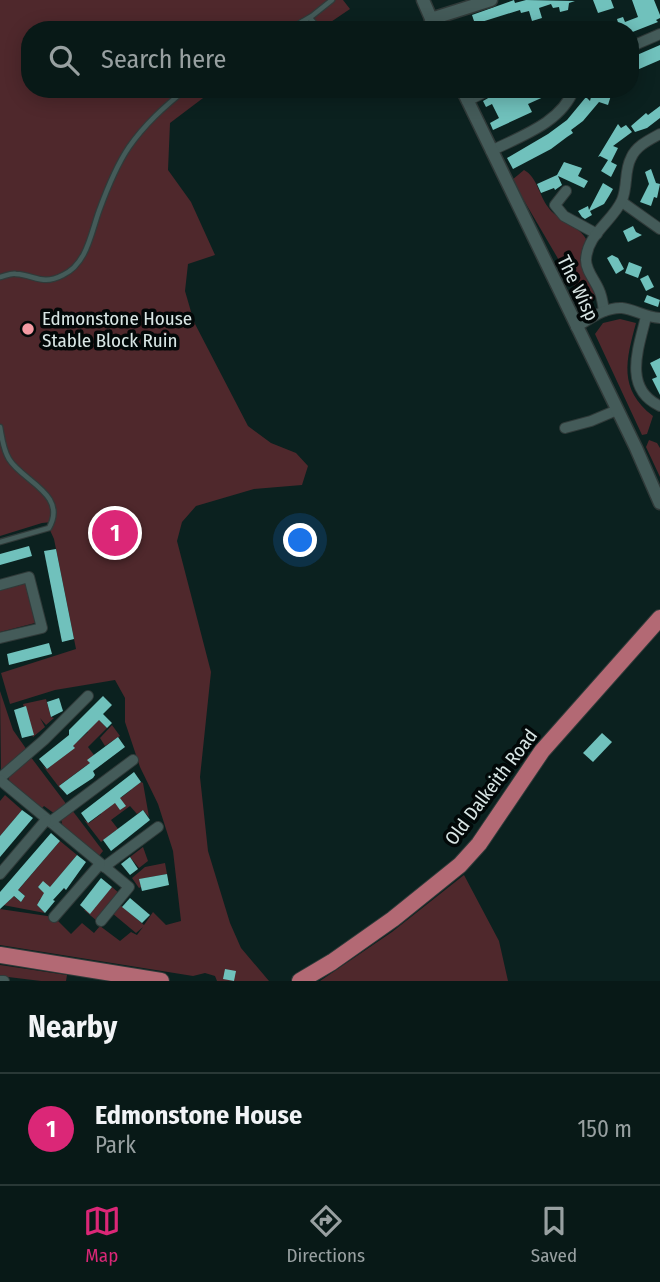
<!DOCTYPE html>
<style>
body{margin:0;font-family:"Fira Sans Condensed",sans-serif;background:#162624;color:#f1f3f6}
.you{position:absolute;left:301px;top:541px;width:24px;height:24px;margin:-18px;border:5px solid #fff;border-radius:50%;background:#1a73e8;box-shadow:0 0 0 10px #1a73e833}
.badge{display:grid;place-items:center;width:46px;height:46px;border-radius:50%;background:#db2777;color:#fff;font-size:23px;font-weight:700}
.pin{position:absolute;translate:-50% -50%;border:4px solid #fff;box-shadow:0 2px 7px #0006}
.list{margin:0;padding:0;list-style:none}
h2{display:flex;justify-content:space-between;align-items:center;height:91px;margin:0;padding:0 28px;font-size:30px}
h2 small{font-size:23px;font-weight:400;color:#98a0a1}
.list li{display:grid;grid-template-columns:46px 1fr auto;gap:21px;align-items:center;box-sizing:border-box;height:112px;padding:0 28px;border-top:2px solid #293836}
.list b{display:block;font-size:26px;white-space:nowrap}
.list p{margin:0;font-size:23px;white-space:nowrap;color:#98a0a1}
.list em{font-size:23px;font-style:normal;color:#98a0a1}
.icon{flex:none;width:38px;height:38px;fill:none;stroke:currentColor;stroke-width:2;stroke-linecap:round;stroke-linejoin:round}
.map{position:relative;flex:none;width:660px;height:981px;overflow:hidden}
.search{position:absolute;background:#081917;box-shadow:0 4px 18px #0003;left:21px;right:21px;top:21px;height:77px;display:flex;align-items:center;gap:18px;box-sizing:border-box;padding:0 24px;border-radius:28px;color:#98a0a1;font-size:26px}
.sheet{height:203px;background:#081917}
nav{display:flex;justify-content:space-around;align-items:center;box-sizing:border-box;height:98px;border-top:2px solid #293836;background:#081917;font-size:19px;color:#98a0a1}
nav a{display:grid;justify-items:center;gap:4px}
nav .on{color:#db2777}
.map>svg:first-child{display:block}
.green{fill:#4f282c}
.building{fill:#70c1bc}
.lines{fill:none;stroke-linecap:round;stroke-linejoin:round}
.service-casing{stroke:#303a39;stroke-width:7}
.minor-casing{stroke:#303a39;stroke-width:12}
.tertiary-casing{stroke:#303a39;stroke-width:15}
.primary-casing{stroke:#303a39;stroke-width:18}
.service{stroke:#445b59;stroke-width:4.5}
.minor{stroke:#445b59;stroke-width:10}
.tertiary{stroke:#445b59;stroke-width:12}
.primary{stroke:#b36974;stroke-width:16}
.poi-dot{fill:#f49aa3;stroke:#020808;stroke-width:2.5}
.labels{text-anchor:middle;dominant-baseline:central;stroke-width:7;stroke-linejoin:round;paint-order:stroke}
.street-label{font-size:19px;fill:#d9e6e5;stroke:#020808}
.poi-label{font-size:19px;fill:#d9e6e5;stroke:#020808;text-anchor:start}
</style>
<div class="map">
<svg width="660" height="981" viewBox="0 0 660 981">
<rect width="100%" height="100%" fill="#0b211f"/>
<g class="green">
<path d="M0,0H343L350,9L319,30H30V89H215L170,123L168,170L191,202L215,255L188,264L185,291L194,322L248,426L271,443L296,453L308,466L302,485L254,489L196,506L182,522L177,541L211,672L200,777L208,851L230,923L241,948L269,981H217L215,976L205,973L193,976L0,945V909L54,917L71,934L82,923L94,933L100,926L120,941L131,932L137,935L143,927L136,933L112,913L119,904L144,925L153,912L166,925L181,921L173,851L158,804L140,767L125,722V698L115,680L55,690L10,704L1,673L76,649L54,539L49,528L52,522L42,523L0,536Z"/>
<path d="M524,170C537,177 539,195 548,207C557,221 578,224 586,239L580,259L597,296L590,304L581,298L512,180Z"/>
<path d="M620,319L636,323C626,360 618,389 653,416L647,434L642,435L595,334L603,323Z"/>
<path d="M649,440L657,443L660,448V477L646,447Z"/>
<path d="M26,582L35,623L0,632V589Z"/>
<path d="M0,691L13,730L27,750L1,770Z"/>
<path d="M46,699L51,717L54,718L46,725L40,718L45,727L33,737L23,704Z"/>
<path d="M91,712L107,728L88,747L94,755L88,760L94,769L92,771L87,765L60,785L62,791L43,766L47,769L74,748L68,739L77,742L88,732L80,724Z"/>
<path d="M112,725L120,736L105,746L100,738Z"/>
<path d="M30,756L67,805L55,814L44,806L41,809L10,784L8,775Z"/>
<path d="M125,782L133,788L141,782L143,783L149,817L143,810L137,814L130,806L111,820L125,838L116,830L101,842L84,820L89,823L101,814L94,805L115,803L125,806L113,789L122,797L131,790Z"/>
<path d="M5,795L22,810L0,836V801Z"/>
<path d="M72,810L103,851L99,856L63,828L61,819Z"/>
<path d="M60,841L77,855L51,886L58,895L43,882L38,887L46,894L39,900L40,902L37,905L45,913L3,905L10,900L8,898L12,895L21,902L25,896L9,882L20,888Z"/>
<path d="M143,847L148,861L139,868L130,857Z"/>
<path d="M165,863L167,874L140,879L141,887L139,888L132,878L145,867Z"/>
<path d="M464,875L499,941L508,981H320L392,932Z"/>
<path d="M112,887L120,894L97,921L84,910L93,909L96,907L94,905Z"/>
<path d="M0,965L67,975L66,981H41L0,976Z"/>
</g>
<g class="building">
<path d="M514,0L515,3L526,0L575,1L569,3L568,10L560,12L559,7L553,8L551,4L539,8L542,18L532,21L529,11L521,13L520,10L475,24L472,15Z"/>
<path d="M593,0H611L614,8L598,13Z"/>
<path d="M632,0H654L660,15V18L656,20L658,22L630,33V30H620L617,19L623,17L625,22L638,17Z"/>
<path d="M470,21L472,30H446V28Z"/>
<path d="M660,45V60L630,73V58Z"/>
<path d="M504,89H546L548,95L528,104L532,112L493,130L490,123L499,118L492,104L486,107L483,101Z"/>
<path d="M593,89H613L608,105L599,102L583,121L571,130L573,133L567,137L551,149L513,169L507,158L548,134L567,120L586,97L590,101Z"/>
<path d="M660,106V118L647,128L635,132L631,126L646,113L648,115Z"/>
<path d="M618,124L621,128L626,125L632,132L613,146L618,148L611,162L617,165L611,177L601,171L608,160L600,156L598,157Z"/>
<path d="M564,162L582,168L578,176L588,181L584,188L558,176L562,185L555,190L554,188L541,193L537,184L557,175Z"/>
<path d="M651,169L656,183L660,184L657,198L654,197L651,206L640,202L649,184L645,172Z"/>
<path d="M603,183L613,189L609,196L604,204L590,211L592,215L585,219L582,217L578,211L588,206L589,210Z"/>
<path d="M633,226L636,232L642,235L628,242L623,231Z"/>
<path d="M612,255L618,258L624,269L616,274L607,258Z"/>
<path d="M629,262L642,267L638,278L625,273Z"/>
<path d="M648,275L654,287L646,291L640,279Z"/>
<path d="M647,295L660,300L658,307L644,302Z"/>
<path d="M660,358V395L652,379L657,377L650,363Z"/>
<path d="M29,546L32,556L0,565V554Z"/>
<path d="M56,549L74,639L62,642L44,551Z"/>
<path d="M49,643L52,654L9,665L7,654Z"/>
<path d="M103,696L112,705L103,714L112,723L107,728L99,720L73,746L75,748L47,769L39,759L69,735V730Z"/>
<path d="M59,698L63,711L51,717L47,702Z"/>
<path d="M26,706L34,735L22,738L14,710Z"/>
<path d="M602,733L612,742L593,762L583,753Z"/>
<path d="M118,737L125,747L93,771L95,775L93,778L67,795L59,786L90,763L87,760Z"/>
<path d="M134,772L141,782L120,798L126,806L120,810L115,803L88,823L81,813Z"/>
<path d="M22,810L33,818L0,857V836Z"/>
<path d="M143,810L150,820L111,851L103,840Z"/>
<path d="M51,833L60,841L18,890L25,896L21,902L14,896L0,909V892Z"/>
<path d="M77,855L86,862L66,890L64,888L53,900L55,901L45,913L37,905L44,893L38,887L43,881L50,887Z"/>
<path d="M130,857L138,869L130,875L121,864Z"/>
<path d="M167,874L169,885L142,891L139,879Z"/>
<path d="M101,878L112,887L90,914L80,905Z"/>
<path d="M130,898L150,915L142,923L122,907Z"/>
<path d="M225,969L236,971L234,981L223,979Z"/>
</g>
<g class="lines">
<g class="service-casing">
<g id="service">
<path d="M310,18L320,30"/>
<path d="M302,22L308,30"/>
<path d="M288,30L312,16L332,0"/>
<path d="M0,277C5,276 11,273 16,274C35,275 42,286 63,275C87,264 91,233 99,211C107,189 116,166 129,147C145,124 164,107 186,89"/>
<path d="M0,427C2,438 3,449 9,459C22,481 68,494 49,528L0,542"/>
</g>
</g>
<g class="minor-casing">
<g id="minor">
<path d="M630,47L660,34"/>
<path d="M467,101L491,89"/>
<path d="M491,151C521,136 561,123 574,89"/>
<path d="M566,191L555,205L564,216L597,234"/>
<path d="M622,202L660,229"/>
<path d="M604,311C603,304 602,296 599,290C595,280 586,271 586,260C587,234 613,221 622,200C628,186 624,171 631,158C636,146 649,140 660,134"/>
<path d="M646,317C638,349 623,389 660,406"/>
<path d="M576,327C590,319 605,307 622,308C634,309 644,317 660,318"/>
<path d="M565,428L591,421L617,410"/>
<path d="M0,585L29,577L42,628L0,638"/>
<path d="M0,778L44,740L88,696"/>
<path d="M0,780L129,887L101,921"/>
<path d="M50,822L133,760"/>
<path d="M104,867L158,827"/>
<path d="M0,874L46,820"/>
<path d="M54,917L100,864"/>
<path d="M0,981H4"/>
</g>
</g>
<g class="tertiary-casing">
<g id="tertiary">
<path d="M423,0L436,30"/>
<path d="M431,19L491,0"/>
<path d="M462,89L636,448L660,503"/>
</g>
</g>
<g class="primary-casing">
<g id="primary">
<path d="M0,955L161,981"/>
<path d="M300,981L332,962L393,919L460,865L479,844L542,751L660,618"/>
</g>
</g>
<use href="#service" class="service"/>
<use href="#minor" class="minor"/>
<use href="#tertiary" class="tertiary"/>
<use href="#primary" class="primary"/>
</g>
<circle class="poi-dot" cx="28" cy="329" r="7"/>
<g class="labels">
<g class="street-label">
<text transform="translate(578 288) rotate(64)">The Wisp</text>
<text transform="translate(491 787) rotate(-53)">Old Dalkeith Road</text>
</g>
<g class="poi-label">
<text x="42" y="318">Edmonstone House<tspan x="42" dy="22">Stable Block Ruin</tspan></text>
</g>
</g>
</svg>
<div class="you"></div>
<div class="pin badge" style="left:115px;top:533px">1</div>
<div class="search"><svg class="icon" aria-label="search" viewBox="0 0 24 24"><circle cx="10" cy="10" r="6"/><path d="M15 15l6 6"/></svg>Search here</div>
</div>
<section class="sheet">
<h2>Nearby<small></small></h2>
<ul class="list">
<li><span class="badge">1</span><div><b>Edmonstone House</b><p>Park</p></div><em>150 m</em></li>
</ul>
</section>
<nav>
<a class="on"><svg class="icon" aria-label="map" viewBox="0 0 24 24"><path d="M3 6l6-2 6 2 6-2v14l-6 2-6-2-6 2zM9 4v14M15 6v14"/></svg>Map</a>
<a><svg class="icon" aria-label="directions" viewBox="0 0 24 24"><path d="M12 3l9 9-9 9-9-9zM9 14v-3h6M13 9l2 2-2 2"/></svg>Directions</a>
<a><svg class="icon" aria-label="saved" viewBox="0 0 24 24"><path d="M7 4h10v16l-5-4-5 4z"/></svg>Saved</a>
</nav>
